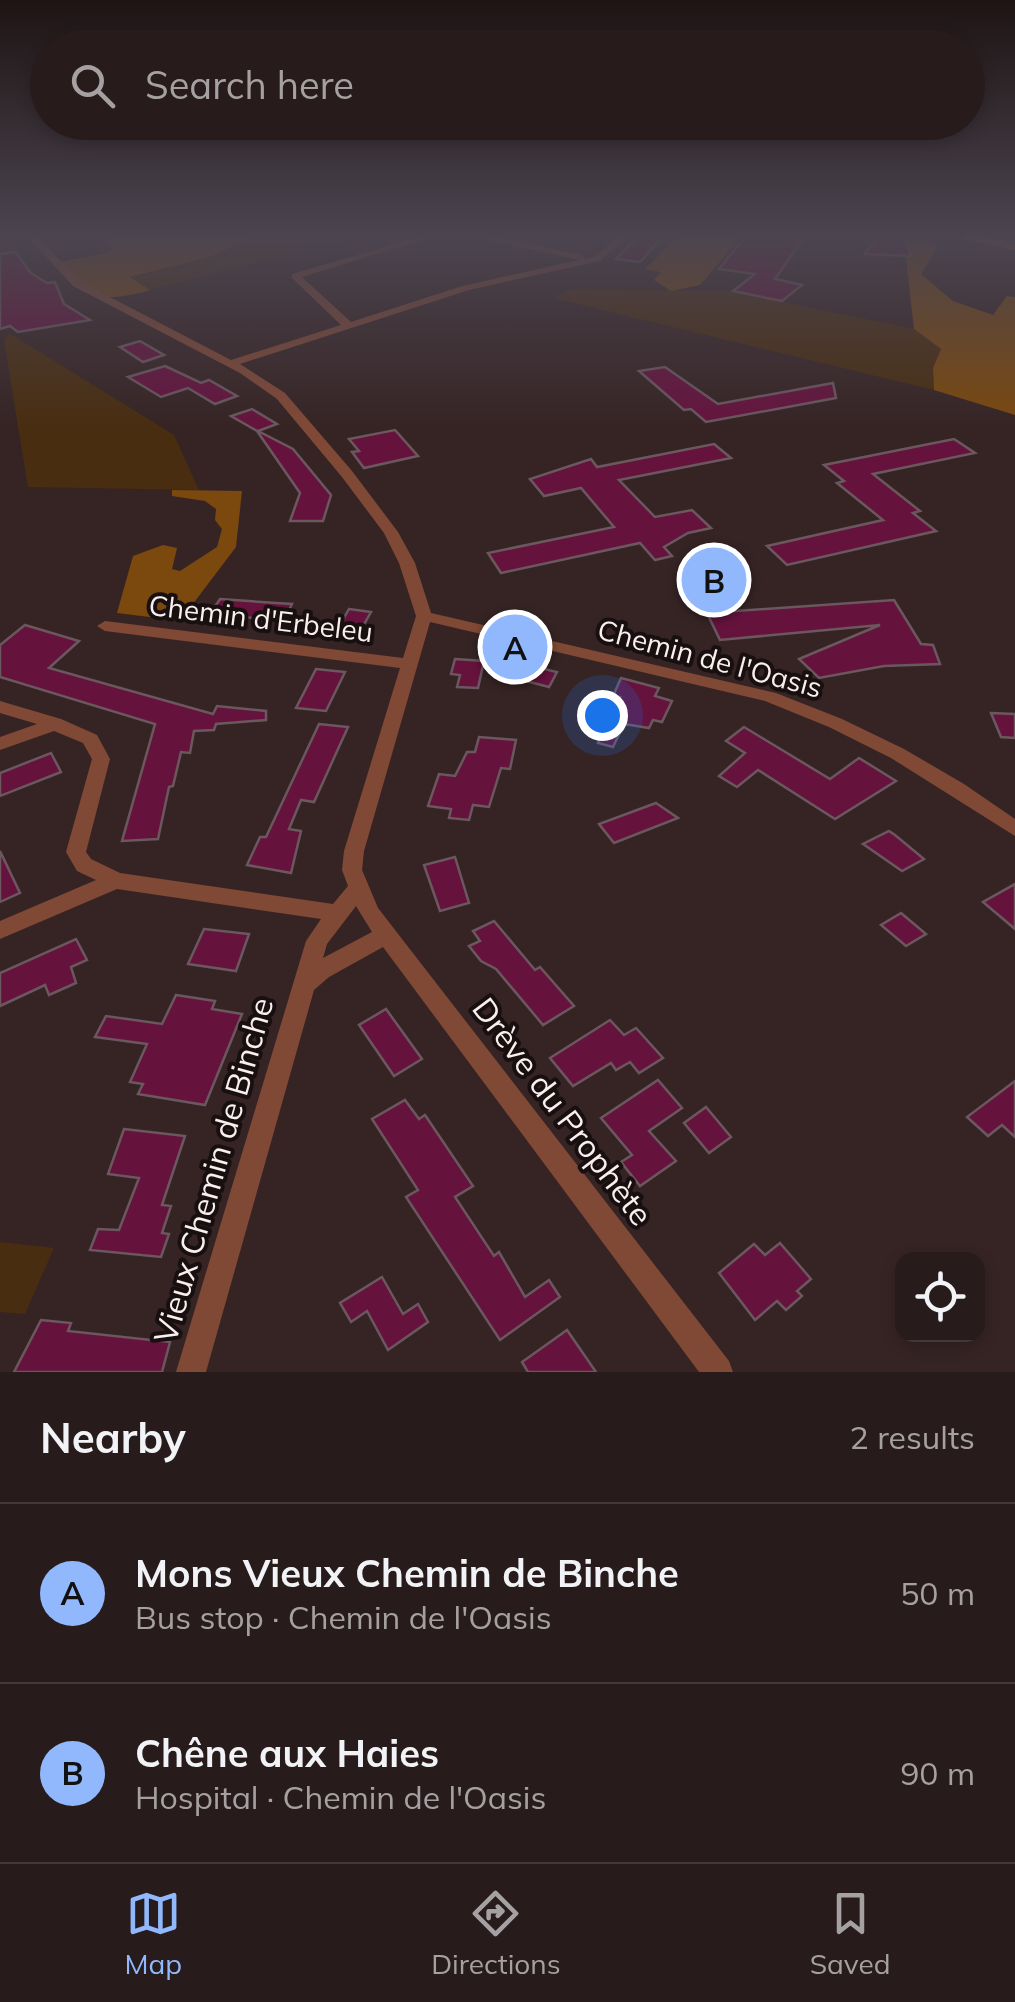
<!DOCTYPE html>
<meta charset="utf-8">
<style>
body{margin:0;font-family:Mulish,sans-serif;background:#302424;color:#f1f3f6}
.controls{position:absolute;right:30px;bottom:30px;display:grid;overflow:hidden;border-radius:20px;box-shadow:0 5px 15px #0003}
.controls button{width:90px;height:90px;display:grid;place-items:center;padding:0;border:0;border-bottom:2px solid #44393a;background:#281b1b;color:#f1f3f6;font:50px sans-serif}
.you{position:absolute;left:602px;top:715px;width:35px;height:35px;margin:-25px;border:8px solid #fff;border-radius:50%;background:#1a73e8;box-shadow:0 0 0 15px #1a73e833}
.badge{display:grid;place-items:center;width:65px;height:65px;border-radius:50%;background:#91b8fd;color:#111;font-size:32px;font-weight:700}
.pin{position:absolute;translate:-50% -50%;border:5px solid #fff;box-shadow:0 2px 10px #0006}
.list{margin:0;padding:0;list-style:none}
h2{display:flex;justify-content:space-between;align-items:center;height:130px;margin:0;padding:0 40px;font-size:42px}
h2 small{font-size:32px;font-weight:400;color:#a5a1a3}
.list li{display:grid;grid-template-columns:65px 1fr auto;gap:30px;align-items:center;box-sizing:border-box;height:180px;padding:0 40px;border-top:2px solid #44393a}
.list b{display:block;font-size:38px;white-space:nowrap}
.list p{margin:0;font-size:32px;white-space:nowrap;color:#a5a1a3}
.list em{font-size:32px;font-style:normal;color:#a5a1a3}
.icon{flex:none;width:55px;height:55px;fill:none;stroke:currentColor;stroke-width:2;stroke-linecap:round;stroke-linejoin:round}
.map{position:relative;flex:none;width:1015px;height:1372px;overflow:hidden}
.search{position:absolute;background:#281b1b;box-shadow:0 5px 15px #0003;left:30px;right:30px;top:30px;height:110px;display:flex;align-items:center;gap:25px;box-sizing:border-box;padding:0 35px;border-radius:55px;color:#a5a1a3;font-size:38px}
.sheet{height:490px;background:#281b1b}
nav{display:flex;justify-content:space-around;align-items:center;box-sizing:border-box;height:140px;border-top:2px solid #44393a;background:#281b1b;font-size:28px;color:#a5a1a3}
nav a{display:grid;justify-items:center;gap:5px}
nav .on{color:#91b8fd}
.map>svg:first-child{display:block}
.green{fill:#492d10}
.forest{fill:#7b490e}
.building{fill:#65133d;stroke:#6b575e;stroke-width:2.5}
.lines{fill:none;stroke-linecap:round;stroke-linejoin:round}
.street{fill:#804936;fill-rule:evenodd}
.secondary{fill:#b05938;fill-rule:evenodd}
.labels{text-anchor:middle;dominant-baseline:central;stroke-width:8;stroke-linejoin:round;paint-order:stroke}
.street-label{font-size:28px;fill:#fbeeee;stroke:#181010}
.near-street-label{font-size:32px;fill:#fbeeee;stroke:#181010}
</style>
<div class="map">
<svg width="1015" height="1372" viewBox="0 0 1015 1372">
<rect width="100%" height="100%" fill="#362424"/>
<g class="green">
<path d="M257,236H360L150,290L129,278L210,257Z"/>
<path d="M573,289L729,291L914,329L941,349L933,368L934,390L552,298Z"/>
<path d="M9,333L174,435L199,490L28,487L4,341Z"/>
<path d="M0,1242L54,1248L25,1314L0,1312Z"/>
</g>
<g class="forest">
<path d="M105,236H257L210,257L130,277L150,290C96,305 96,296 54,263L108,253L112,248Z"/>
<path d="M679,236H742L700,285L671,291L654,280L661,272L645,269Z"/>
<path d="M904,240L938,245L921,274L953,301L993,315L1007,296L1015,297V415L934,390L933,368L941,349L914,329Z"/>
<path d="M172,490L242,491L236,547L186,613L174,620L117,613L133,556L163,545L177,548L172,569L180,571L217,547L222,529L215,520L216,509L205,501L172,496Z"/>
</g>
<g class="building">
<path d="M639,236H663L640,262L616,259Z"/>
<path d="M746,236H805L775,279L802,285L782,301L733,291L755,274L719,269Z"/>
<path d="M876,236H903L911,256L865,254Z"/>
<path d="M15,252L31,273L47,283L55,282L64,304L90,320L18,332L10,326L0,329V254Z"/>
<path d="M140,341L164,355L143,362L120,347Z"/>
<path d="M165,366L201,383L209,380L237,396L215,404L188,388L161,397L128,377Z"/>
<path d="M665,367L718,404L833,383L836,398L706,422L691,409L684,410L639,371Z"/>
<path d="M252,409L277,424L258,431L293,449L331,495L323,521H290L300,493L257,431L231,416Z"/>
<path d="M395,430L418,456L364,468L352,452L359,451L349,439Z"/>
<path d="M954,439L975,453L873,474L920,511L913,513L936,531L787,565L767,546L883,520L837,483L844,481L824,465Z"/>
<path d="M714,444L731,458L619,480L655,517L692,510L711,528L688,533L664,547L672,556L655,560L640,543L501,573L488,553L614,527L581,488L544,496L530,479L591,459L597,467Z"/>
<path d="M220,599L276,603L292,604L284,621L210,614Z"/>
<path d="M894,600L921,644L933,645L940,664L884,666L819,678L799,659L880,625L720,640L707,613Z"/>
<path d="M349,609L371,612L358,635L336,632Z"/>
<path d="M25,625L79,641L49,668L213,714L217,706L266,711V720L216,724L214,730L194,731L190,753L181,752L173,786L169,787L158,839L122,841L155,724L0,677V645Z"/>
<path d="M455,659L484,661L478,688L457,687L460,675L451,674Z"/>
<path d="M523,664L557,672L549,687L514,678Z"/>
<path d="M316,669L345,672L326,711L296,708Z"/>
<path d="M621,678L659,688L655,696L672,701L662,722L653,720L649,728L624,724L613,747L598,743L620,697L613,696Z"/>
<path d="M991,713L1015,714V738L1001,737Z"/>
<path d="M319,724L348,727L314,802L301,800L289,829L301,831L291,873L247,865L260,837H266Z"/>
<path d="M744,727L830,779L859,758L896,781L835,819L758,770L737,787L719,776L745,753L726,741Z"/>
<path d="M479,737L516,740L510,769L501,768L489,807L473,805L469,820L449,818L451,809L428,806L439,774L455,776L467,752H475Z"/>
<path d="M51,753L61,772L0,796V773Z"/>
<path d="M656,803L678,818L614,843L599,824Z"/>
<path d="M889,831L895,835L924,859L902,871L863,844Z"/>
<path d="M0,851L20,893L0,902Z"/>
<path d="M455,857L469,903L440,911L424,865Z"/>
<path d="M1015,884V929L983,902Z"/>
<path d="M901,913L926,934L906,946L881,925Z"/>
<path d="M494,921L535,970L540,967L574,1006L543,1025L496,969L481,961L469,946L480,941L473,931Z"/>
<path d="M204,929L249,934L236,971L188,964Z"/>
<path d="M76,939L87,960L71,967L76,983L49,995L45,985L0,1006V973Z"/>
<path d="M176,995L215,1001L212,1009L242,1014L205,1105L138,1094L143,1084L130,1082L147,1044L95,1037L106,1016L162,1024Z"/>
<path d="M386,1009L422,1059L394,1076L359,1025Z"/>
<path d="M610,1020L624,1035L636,1028L663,1058L639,1073L630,1062L616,1070L611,1063L573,1086L550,1058Z"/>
<path d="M658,1080L682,1108L649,1131L676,1161L640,1186L621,1162L632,1155L601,1118Z"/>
<path d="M1015,1081V1137L1002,1125L988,1136L967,1117Z"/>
<path d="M405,1100L419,1119L425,1115L473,1186L455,1197L494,1256L499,1252L525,1297L549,1280L560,1297L500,1340L406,1197L418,1190L372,1119Z"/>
<path d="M706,1107L731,1137L709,1153L684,1123Z"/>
<path d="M124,1129L185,1136L162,1205L171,1206L162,1233L169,1234L161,1257L90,1250L98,1229L119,1230L139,1178L108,1174Z"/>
<path d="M780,1243L811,1279L797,1291L802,1296L786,1310L777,1301L755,1320L719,1273L754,1244L765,1255Z"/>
<path d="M382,1277L403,1314L418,1304L428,1322L388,1350L367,1311L351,1322L340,1303Z"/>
<path d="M41,1320L71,1323L68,1331L170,1342L162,1372H14Z"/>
<path d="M567,1330L596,1372H528L522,1362Z"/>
</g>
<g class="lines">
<path class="street" d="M27,236H36L81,282L231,360L341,325L292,278V274L422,236H436L302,277L351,322L462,286L579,260L471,236H488L582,255L586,259L594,257L619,236H628L600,261L469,290L240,364L285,393L352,471L398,532L415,563L431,613L776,693L842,719L904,749L964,784L1015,819V836L891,758L829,727L765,701L430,622L364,851L362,870L378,908L729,1361L733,1372H699L383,947L329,977L314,990L206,1372H176L306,941L321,919L117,889L0,939V921L96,880L77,871L66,852L92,759L83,743L54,731L0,750V737L37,724L0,713V701L61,719L97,735L110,759L86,852L91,859L120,873L333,904L348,886L342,870L344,851L400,668L105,631L97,626L105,621L403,658L416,616L399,563L384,533L342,477L277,399L240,373L73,286ZM356,906L372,932L323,958L327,944Z"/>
<path class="secondary" d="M962,236L1015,242V250L963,239Z"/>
</g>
<linearGradient id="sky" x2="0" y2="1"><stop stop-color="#1e1414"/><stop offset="0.55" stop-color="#4c4550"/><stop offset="1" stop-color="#4c4550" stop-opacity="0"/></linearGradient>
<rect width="1015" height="428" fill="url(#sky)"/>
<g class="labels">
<g class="street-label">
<text transform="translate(261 618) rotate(7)">Chemin d'Erbeleu</text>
<text transform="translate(710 658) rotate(15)">Chemin de l'Oasis</text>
</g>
<g class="near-street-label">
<text transform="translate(563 1111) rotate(53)">Drève du Prophète</text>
<text transform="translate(213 1170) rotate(-74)">Vieux Chemin de Binche</text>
</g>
</g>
</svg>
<div class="controls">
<button><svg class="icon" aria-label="locate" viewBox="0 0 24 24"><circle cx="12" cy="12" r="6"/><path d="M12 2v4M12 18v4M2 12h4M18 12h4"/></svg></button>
</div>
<div class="you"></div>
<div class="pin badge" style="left:515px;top:647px">A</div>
<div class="pin badge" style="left:714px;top:580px">B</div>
<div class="search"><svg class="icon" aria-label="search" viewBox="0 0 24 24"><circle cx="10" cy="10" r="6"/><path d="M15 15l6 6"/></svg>Search here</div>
</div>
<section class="sheet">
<h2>Nearby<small>2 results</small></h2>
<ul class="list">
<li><span class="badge">A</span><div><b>Mons Vieux Chemin de Binche</b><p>Bus stop · Chemin de l'Oasis</p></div><em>50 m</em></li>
<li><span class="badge">B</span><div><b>Chêne aux Haies</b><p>Hospital · Chemin de l'Oasis</p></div><em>90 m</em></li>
</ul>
</section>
<nav>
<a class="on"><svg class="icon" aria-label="map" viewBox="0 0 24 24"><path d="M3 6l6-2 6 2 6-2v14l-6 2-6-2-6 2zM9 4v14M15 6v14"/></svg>Map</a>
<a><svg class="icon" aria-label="directions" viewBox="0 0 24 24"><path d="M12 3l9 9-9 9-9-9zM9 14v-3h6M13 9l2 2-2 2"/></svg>Directions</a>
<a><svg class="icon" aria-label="saved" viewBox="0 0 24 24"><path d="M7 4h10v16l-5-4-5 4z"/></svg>Saved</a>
</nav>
